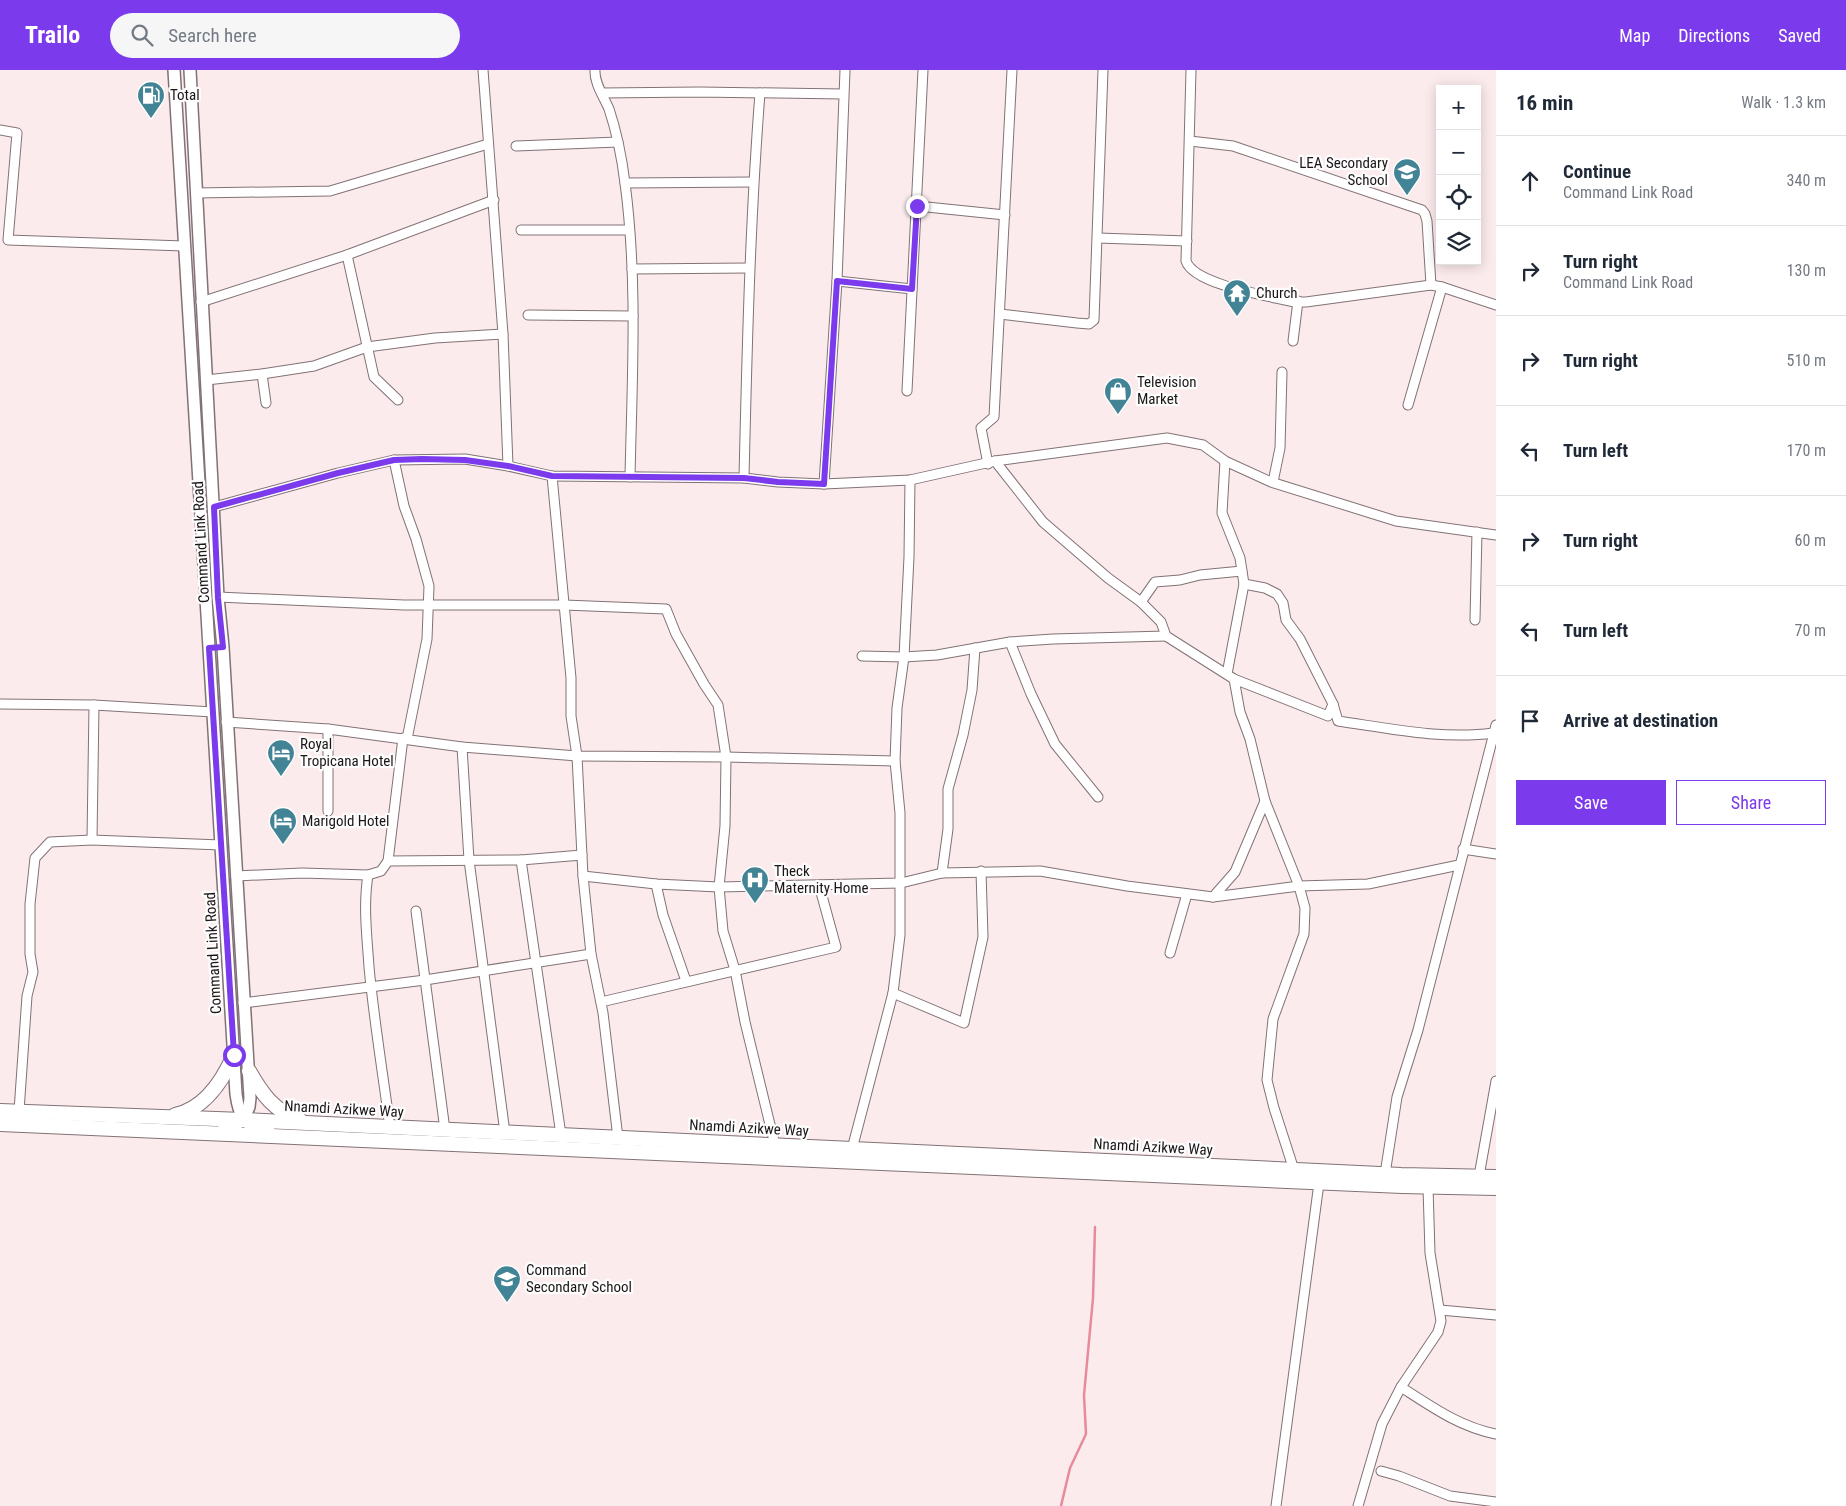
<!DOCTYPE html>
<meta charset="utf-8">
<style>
body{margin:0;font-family:"Roboto Condensed",sans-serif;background:#f6f6f7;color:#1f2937}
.controls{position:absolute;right:15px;top:15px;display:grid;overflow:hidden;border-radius:0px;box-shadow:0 2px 12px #0003}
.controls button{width:45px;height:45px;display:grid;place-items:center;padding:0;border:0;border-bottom:1px solid #e0e1e3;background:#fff;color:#1f2937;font:25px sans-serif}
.stop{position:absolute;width:15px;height:15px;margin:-11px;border:4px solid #7c3aed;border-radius:50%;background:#fff}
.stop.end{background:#7c3aed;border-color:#fff;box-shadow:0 1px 5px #0008}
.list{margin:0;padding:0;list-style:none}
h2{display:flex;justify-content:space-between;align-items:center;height:65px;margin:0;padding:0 20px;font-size:21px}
h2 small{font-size:16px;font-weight:400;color:#747a83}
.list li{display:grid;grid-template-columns:32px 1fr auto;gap:15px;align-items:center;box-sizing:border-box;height:90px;padding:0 20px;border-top:1px solid #e0e1e3}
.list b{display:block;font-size:19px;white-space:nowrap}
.list p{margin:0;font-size:16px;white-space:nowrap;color:#747a83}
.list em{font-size:16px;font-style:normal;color:#747a83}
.actions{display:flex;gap:10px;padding:15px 20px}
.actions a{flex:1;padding:11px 0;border:1px solid #7c3aed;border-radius:0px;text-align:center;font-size:18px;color:#7c3aed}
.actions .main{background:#7c3aed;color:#fff}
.icon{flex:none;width:28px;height:28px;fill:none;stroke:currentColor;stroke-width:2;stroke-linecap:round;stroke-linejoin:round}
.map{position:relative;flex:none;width:1496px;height:1436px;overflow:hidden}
header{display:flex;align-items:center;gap:30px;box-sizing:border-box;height:70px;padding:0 25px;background:#7c3aed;color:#fff}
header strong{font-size:24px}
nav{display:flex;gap:28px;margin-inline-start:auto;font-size:18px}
.search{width:350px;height:45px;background:#f6f6f7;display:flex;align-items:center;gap:12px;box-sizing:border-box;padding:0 18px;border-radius:28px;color:#747a83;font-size:19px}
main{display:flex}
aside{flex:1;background:#fff}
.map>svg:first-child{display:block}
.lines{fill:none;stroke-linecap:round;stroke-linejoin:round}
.stream{stroke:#e68a9c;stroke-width:2.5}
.minor-casing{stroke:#827275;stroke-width:11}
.major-casing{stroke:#827275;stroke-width:14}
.highway-casing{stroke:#827275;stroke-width:16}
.minor{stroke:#fff;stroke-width:9}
.major{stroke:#fff;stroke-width:11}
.highway{stroke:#fff;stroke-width:14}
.route{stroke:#7c3aed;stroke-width:6}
.labels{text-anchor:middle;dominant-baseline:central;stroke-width:4.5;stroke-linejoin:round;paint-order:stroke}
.poi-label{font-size:15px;fill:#1c1617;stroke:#fdfdfd;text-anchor:start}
.street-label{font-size:15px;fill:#1c1617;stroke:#fdfdfd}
</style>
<header>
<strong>Trailo</strong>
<div class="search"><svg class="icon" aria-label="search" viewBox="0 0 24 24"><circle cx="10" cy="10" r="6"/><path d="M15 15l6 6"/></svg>Search here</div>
<nav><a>Map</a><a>Directions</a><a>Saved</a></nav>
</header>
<main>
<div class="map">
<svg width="1496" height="1436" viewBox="0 0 1496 1436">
<rect width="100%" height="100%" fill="#fcebed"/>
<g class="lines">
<path class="stream" d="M1061,1436L1070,1398L1086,1364L1084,1325L1093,1228L1095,1157"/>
<g class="minor-casing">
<g id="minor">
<path d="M483,0L503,264L508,396"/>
<path d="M595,0C594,13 604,27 609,39C617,63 622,89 625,113C638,211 632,310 630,407"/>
<path d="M1191,0L1186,191C1194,215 1270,226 1294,232H1306L1431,215L1442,217L1496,235"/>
<path d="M602,23L700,22L843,24"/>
<path d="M0,60L17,63L8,170L184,176"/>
<path d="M1190,71L1233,76L1422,140L1425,144L1427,151L1431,215"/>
<path d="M516,76L618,72"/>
<path d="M625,113L753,112"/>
<path d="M196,123L330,121L488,74"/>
<path d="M917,136L1005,145"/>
<path d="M521,160H629"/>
<path d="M1098,168L1187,171"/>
<path d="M347,185L374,307L398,330"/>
<path d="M632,199L749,198"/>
<path d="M837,211L912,219"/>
<path d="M201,232L347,185L494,130"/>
<path d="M1000,244L1077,253L1089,254L1094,250L1103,0"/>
<path d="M528,245L633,246"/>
<path d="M1293,271L1298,231"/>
<path d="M262,304L266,333"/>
<path d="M206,310L262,304L314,296L367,277L435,268L503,264"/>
<path d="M907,321L923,0"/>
<path d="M1408,335L1442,217"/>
<path d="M394,390L404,436L416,469L429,516L427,569L407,669"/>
<path d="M995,391L1043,452L1108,508L1141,532L1161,552L1166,566L1234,609L1328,646L1333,634L1338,651C1387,658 1443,670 1493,663"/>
<path d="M1225,391L1222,443L1240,488L1244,514L1227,604"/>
<path d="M988,394L981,358L994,347L1012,0"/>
<path d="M552,406L571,608V646L577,686L583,806L591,884L603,943L618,1068"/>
<path d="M744,408C747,279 750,151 760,23"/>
<path d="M1273,412L1280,378L1282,302"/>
<path d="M824,414L837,211L845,0"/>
<path d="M214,437L338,403L394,390L465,389L508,396L552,406L744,408L778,412L824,414L910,410L995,391L1167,368L1203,375L1225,391L1271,412L1396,451L1496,465"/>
<path d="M1244,514L1265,518L1277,524L1283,533L1286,550L1300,569L1333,634"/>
<path d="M218,527L404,535H564L666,539L676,564L704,614L718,635L726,687L725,756L719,817L723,861L735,900L745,952L775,1075"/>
<path d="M1141,532L1155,512L1180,510L1200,505L1242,501"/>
<path d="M1475,550L1477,462"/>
<path d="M1010,572L1031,624L1055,674L1098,727"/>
<path d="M862,586L904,587L937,585L1010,572L1053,569L1166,566"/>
<path d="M1234,609L1240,642L1250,669L1265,731L1299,816L1305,838L1304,864L1273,949L1267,1010L1274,1038L1294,1100"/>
<path d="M0,634L94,635L213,642"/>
<path d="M94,635L92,770L221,775"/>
<path d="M226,652L328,659L462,677L577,686L726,687L895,691"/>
<path d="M462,677L469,790L505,1063"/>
<path d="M328,741V659"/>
<path d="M1463,779L1496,784"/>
<path d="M521,790L561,1065"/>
<path d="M388,791L521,790L582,785"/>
<path d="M942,803L948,759V719L963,665L972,620L975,578"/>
<path d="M368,805C363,836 367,866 369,897C374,951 383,1004 390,1058"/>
<path d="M236,806L302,803L368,805L381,801L388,791L403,668"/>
<path d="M583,806L656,814L719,817L901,813L942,803L1040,801L1127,816L1213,827L1299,816L1368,814L1459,795"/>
<path d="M656,814L663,845L686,911"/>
<path d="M1213,827L1235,802L1265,731"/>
<path d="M416,841L445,1060"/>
<path d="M1170,883L1187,824"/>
<path d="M893,923L964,953L983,867L981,801"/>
<path d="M601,932L836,877L819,815"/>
<path d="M243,933L425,910L591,884"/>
<path d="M19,1041L27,926L33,902L30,884V834L35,788L50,772L92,770"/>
<path d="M852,1079L893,923L900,865V743L895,691L897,638L904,587L909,487L910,410"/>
<path d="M1385,1104L1397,1027L1418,960L1496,655"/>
<path d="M1479,1106L1496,1011"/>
<path d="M1440,1240L1496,1245"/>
<path d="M1401,1317C1432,1337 1460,1357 1496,1364"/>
<path d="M1381,1401L1399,1406L1450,1426L1496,1432"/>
<path d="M1276,1436L1319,1113"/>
<path d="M1358,1436L1382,1354L1401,1317L1438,1262L1441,1251L1430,1183L1428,1117"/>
</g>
</g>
<g class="major-casing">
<g id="major">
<path d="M174,0L236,1024C239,1047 245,1058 270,1062"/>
<path d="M190,0L218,527L223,577L250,1028L249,1037L243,1050L229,1059L219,1062"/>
</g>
</g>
<g class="highway-casing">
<g id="highway">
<path d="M249,1001C262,1024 274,1041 300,1050"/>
<path d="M0,1041L243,1050L1401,1105L1496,1107"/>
<path d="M175,1045C204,1039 223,1010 234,985"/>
<path d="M0,1054L1402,1116L1496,1118"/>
</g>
</g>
<use href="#minor" class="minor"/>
<use href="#major" class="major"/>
<use href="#highway" class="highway"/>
</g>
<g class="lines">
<path class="route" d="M234,985L209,578L223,577L218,528L214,437L338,403L394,390L422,389L465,390L508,396L552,406L744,408L778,412L824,414L837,211L912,219L917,136"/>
</g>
<defs>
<g id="fuel-pin" transform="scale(1.4375)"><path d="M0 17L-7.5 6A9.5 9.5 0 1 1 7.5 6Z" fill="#428495" stroke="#fdfdfd"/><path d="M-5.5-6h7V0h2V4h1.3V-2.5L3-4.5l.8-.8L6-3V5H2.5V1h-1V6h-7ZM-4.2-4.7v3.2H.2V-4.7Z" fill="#fff"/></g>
<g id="school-pin" transform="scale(1.4375)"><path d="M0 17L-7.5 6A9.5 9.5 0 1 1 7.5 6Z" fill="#428495" stroke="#fdfdfd"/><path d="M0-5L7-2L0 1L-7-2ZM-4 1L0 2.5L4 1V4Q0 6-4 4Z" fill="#fff"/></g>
<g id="temple-pin" transform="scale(1.4375)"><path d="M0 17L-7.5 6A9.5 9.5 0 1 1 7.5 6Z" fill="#428495" stroke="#fdfdfd"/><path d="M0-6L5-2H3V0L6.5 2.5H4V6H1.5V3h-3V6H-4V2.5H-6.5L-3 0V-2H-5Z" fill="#fff"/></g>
<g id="shop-pin" transform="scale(1.4375)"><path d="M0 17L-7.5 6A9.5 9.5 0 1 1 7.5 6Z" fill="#428495" stroke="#fdfdfd"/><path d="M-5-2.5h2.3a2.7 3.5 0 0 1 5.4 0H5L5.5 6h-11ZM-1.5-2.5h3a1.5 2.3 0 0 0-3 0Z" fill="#fff"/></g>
<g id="hotel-pin" transform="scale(1.4375)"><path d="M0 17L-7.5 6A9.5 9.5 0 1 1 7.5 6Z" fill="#428495" stroke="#fdfdfd"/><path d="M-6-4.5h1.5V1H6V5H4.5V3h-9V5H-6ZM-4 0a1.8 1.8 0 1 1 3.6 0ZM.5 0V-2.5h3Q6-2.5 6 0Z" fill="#fff"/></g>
<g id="hospital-pin" transform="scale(1.4375)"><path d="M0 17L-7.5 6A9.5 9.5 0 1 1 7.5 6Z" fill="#428495" stroke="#fdfdfd"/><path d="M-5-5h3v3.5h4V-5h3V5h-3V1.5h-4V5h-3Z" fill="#fff"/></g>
</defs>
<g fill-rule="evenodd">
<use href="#fuel-pin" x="151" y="25"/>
<use href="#school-pin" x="1407" y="102"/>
<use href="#temple-pin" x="1237" y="223"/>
<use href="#shop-pin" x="1118" y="321"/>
<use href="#hotel-pin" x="281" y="683"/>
<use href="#hotel-pin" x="283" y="751"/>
<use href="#hospital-pin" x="755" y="810"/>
<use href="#school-pin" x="507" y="1209"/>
</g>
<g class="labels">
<g class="poi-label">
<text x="170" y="25">Total</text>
<text x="1388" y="93" text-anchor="end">LEA Secondary<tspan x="1388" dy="17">School</tspan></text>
<text x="1256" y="223">Church</text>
<text x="1137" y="312">Television<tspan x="1137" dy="17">Market</tspan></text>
<text x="300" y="674">Royal<tspan x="300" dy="17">Tropicana Hotel</tspan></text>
<text x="302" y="751">Marigold Hotel</text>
<text x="774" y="801">Theck<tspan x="774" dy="17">Maternity Home</tspan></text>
<text x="526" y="1200">Command<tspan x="526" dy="17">Secondary School</tspan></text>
</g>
<g class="street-label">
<text transform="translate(201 472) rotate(-93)">Command Link Road</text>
<text transform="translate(213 883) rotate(-93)">Command Link Road</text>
<text transform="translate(344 1039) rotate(3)">Nnamdi Azikwe Way</text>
<text transform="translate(749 1058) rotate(3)">Nnamdi Azikwe Way</text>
<text transform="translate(1153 1077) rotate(3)">Nnamdi Azikwe Way</text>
</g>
</g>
</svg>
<div class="controls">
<button>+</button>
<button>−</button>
<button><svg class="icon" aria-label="locate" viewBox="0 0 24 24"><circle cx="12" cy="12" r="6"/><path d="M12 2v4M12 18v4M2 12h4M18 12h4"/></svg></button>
<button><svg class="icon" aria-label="layers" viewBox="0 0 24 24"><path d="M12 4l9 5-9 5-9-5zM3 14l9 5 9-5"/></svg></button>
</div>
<div class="stop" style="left:234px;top:985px"></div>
<div class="stop end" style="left:917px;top:136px"></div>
</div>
<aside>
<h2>16 min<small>Walk · 1.3 km</small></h2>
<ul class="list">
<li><svg class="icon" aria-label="ahead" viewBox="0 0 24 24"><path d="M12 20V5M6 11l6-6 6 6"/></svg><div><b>Continue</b><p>Command Link Road</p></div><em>340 m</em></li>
<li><svg class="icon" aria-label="right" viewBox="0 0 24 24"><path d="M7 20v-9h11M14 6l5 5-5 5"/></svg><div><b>Turn right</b><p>Command Link Road</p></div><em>130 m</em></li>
<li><svg class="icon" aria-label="right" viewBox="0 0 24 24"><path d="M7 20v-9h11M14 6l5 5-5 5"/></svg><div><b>Turn right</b></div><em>510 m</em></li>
<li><svg class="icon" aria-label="left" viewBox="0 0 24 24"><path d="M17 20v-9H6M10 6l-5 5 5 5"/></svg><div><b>Turn left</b></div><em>170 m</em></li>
<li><svg class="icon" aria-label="right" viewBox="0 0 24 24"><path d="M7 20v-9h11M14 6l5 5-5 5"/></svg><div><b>Turn right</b></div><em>60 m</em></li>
<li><svg class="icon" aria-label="left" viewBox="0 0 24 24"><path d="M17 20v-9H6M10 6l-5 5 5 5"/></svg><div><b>Turn left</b></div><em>70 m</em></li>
<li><svg class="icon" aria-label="arrive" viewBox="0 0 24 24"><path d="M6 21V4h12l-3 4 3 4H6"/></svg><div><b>Arrive at destination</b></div></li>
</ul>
<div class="actions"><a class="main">Save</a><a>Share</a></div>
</aside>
</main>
